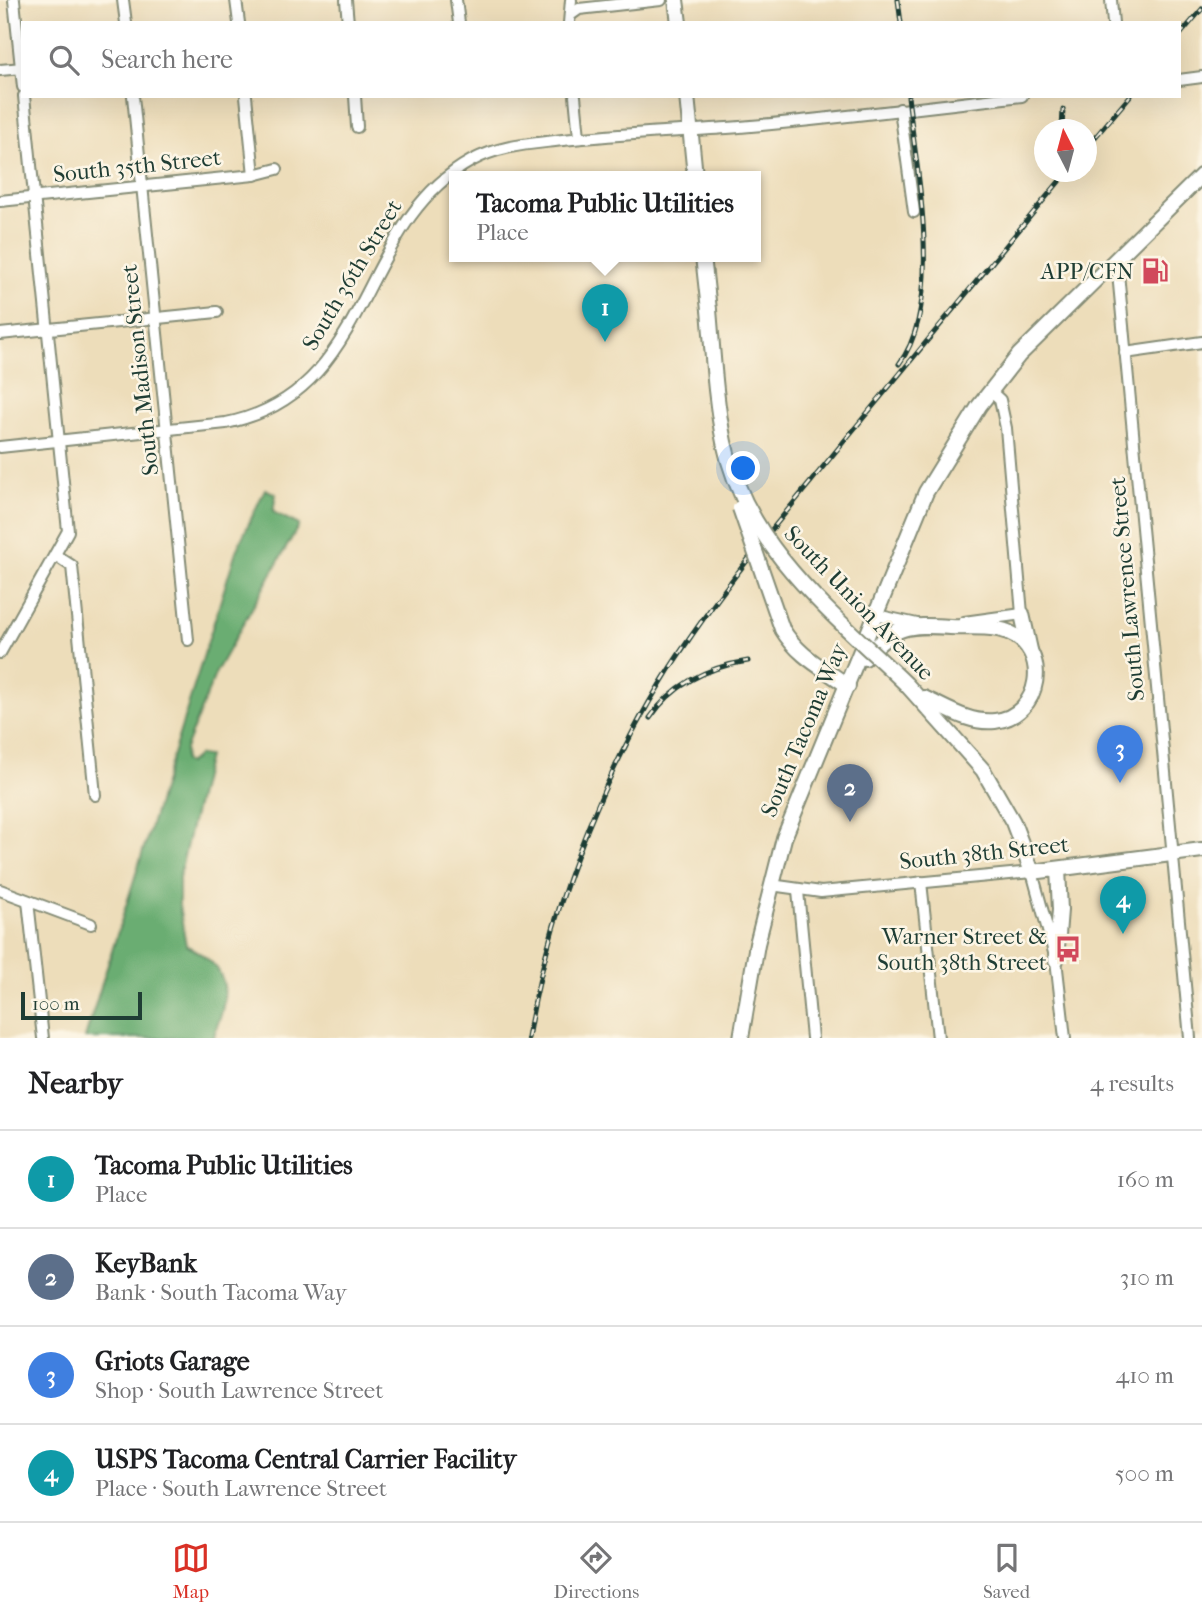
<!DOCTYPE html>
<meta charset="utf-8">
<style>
body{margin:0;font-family:"IM FELL French Canon",serif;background:#f6f6f6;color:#202124}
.compass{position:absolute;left:1034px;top:119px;width:63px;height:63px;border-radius:50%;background:#fff;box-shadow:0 7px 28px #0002;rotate:354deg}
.scale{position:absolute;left:21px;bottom:18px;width:121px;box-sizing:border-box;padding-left:7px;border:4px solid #1f3d34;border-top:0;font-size:19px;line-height:24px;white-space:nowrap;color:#1f3d34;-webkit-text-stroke:5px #fcf5e5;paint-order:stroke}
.you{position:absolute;left:744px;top:469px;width:24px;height:24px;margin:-18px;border:5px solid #fff;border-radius:50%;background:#1a73e8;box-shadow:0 0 0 10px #1a73e833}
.badge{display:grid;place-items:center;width:46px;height:46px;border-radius:50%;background:#d93025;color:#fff;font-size:23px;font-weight:700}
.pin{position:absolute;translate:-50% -58px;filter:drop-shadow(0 2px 4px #0008)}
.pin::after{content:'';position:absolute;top:37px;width:24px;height:21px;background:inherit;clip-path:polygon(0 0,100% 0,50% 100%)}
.popup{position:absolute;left:449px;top:171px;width:312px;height:91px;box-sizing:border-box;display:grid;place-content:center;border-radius:0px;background:#fff;filter:drop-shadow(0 2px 5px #0005);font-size:23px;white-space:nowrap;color:#757577}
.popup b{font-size:26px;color:#202124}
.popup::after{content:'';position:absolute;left:50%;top:100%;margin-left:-14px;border:14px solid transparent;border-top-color:#fff}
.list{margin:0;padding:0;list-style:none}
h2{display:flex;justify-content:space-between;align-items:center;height:91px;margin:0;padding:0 28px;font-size:30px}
h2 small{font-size:23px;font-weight:400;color:#757577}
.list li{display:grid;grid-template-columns:46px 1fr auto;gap:21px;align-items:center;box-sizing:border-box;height:98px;padding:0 28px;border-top:2px solid #e0e0e0}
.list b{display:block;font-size:26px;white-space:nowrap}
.list p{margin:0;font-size:23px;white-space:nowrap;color:#757577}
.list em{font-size:23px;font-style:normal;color:#757577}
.icon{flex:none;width:38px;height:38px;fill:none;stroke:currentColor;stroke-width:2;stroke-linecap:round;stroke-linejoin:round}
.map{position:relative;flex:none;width:1202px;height:1038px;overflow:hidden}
.search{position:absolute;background:#fff;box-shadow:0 7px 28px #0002;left:21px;right:21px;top:21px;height:77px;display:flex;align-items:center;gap:18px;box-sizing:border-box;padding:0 24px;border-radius:0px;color:#757577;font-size:26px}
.sheet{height:483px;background:#fff}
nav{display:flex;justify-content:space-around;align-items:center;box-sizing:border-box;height:98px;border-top:2px solid #e0e0e0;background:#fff;font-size:19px;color:#757577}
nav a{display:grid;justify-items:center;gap:4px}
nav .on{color:#d93025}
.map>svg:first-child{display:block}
.forest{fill:#6bad72;stroke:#457553;stroke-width:2}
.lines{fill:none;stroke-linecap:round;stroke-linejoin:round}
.minor-casing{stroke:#868d77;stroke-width:14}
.major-casing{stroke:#868d77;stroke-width:18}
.minor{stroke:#fff;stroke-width:10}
.major{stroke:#fff;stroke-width:14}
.rail-casing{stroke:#1f3d34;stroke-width:5}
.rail{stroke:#fcf5e5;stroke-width:2.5;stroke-dasharray:8;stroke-linecap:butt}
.major-bridge-casing{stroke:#868d77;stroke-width:18;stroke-linecap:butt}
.major-bridge{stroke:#fff;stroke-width:14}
.labels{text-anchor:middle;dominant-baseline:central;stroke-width:5;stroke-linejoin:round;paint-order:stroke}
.street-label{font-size:23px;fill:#1f3d34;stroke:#fcf5e5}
.poi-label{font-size:23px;fill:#1f3d34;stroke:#fcf5e5;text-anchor:end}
</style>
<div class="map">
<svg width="1202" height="1038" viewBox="0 0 1202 1038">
<rect width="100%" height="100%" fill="#fcf5e5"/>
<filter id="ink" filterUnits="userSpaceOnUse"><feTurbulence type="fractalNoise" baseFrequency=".0143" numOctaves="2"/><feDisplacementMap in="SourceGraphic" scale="14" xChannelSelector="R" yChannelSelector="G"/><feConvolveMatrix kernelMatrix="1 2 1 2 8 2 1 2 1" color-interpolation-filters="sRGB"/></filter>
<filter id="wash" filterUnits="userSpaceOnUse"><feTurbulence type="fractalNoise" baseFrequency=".00686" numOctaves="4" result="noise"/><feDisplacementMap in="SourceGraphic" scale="28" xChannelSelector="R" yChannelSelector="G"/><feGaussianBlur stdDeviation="1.57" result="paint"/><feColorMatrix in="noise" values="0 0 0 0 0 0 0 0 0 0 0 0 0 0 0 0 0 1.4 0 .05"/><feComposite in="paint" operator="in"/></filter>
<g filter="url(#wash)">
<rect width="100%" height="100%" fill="#edddba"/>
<path class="forest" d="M265,489L276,494L273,512L299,525L216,672L185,749L184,761L188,764L199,755L208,756L179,877V906L186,945C215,961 231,975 222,1011C220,1020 215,1028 214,1038H85L236,551Z"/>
</g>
<g filter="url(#ink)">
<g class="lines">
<g class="minor-casing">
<g id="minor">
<path d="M14,0L23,87"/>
<path d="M123,0L126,23"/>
<path d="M236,0L239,23"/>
<path d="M346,0L348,23"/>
<path d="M456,0L459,23"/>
<path d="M1111,0L1113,23"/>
<path d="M572,14L579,9L661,0"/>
<path d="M569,23L571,0"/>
<path d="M0,70L23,68"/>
<path d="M1179,80L1202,77"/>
<path d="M133,96L188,640"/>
<path d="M246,96L254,175"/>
<path d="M355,96L357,127"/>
<path d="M575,96L579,137"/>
<path d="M900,109L914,212"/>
<path d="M0,201L254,175L277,169"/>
<path d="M1110,263L1118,273L1190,1038"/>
<path d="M0,334L217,312"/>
<path d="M1125,353L1202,342"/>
<path d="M0,447L226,423C375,393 355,225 471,161C500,145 530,144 563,140C617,134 672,132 727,128C825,120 924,107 1022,96"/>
<path d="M55,555L72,566L95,795"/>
<path d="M876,615L917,624"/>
<path d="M964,622L1022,614L1006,428L1000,400L990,391"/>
<path d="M0,653L68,531L24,96"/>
<path d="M921,882L938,1038"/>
<path d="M771,885L821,892L1032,872L1056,960L1065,1038"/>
<path d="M0,890L91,924"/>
<path d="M798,891L812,1038"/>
<path d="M28,901L43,1038"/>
</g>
</g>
<g class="major-casing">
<g id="major">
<path d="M676,0L679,23"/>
<path d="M687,96L695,176"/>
<path d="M703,256L709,310"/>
<path d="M1022,614L1030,650"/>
<path d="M782,629C799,657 822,667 848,686"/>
<path d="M865,658C893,626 907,624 950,627C968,628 991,625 1008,632C1052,650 1041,716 995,721C970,724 946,708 924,698"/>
<path d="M906,684L983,770L1013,822L1032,872L1202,850"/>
<path d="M1056,960L1060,910L1058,869"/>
<path d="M741,1038L757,944L784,838L926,492L979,406L1019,355L1202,175"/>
</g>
</g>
<use href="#minor" class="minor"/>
<use href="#major" class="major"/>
<g class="rail-casing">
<g id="rail">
<path d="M898,0L901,23"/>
<path d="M1179,36L1202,9"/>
<path d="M1062,130L1063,109"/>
<path d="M1086,148L1130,96"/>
<path d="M899,364C945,303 916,169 908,96"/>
<path d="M650,718C673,684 708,667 748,661"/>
<path d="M528,1038C551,899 611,750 692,635C739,567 793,504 845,440C919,350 993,261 1067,172"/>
</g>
</g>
<use href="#rail" class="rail"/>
<g class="major-bridge-casing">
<g id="major-bridge">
<path d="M709,310C713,354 715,399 724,442C746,547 833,614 906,684"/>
<path d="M740,508L782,629"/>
</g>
</g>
<use href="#major-bridge" class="major-bridge"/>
</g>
</g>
<defs>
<g id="fuel-bare" transform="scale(2.1)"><path d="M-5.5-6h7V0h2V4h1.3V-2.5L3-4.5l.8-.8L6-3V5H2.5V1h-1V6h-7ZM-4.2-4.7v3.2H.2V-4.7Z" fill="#d1495b" stroke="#fcf5e5" stroke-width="2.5" paint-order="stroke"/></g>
<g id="bus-bare" transform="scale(2.1)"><path d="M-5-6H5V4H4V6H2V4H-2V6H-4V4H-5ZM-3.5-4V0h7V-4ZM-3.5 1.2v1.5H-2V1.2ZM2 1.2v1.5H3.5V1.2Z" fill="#d1495b" stroke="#fcf5e5" stroke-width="2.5" paint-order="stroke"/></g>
</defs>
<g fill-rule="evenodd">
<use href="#fuel-bare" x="1155" y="271"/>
<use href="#bus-bare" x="1068" y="949"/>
</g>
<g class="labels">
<g class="street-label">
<text transform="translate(137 166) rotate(-6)">South 35th Street</text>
<text transform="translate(352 275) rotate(-59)">South 36th Street</text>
<text transform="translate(140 370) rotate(-96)">South Madison Street</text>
<text transform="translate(1127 589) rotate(-95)">South Lawrence Street</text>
<text transform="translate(859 603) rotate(46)">South Union Avenue</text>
<text transform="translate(804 730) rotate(-67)">South Tacoma Way</text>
<text transform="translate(984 853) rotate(-6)">South 38th Street</text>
</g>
<g class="poi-label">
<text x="1134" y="271">APP/CFN</text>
<text x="1047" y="936">Warner Street &amp;<tspan x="1047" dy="26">South 38th Street</tspan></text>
</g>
</g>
</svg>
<svg class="compass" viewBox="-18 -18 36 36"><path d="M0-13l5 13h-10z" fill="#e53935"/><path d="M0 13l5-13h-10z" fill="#757577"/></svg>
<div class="scale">100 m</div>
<div class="you"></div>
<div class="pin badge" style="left:605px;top:342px;background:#0f9aa8">1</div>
<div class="popup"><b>Tacoma Public Utilities</b>Place</div>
<div class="pin badge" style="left:850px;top:822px;background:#5c6f8a">2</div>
<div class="pin badge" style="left:1120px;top:783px;background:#3f7fe0">3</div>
<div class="pin badge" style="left:1123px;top:934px;background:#0f9aa8">4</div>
<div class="search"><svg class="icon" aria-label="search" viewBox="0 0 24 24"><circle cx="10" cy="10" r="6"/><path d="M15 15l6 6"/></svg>Search here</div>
</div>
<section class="sheet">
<h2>Nearby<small>4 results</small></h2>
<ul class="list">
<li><span class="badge" style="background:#0f9aa8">1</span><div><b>Tacoma Public Utilities</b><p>Place</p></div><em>160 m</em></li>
<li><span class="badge" style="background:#5c6f8a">2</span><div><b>KeyBank</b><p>Bank · South Tacoma Way</p></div><em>310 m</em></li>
<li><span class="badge" style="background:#3f7fe0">3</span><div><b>Griots Garage</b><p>Shop · South Lawrence Street</p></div><em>410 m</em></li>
<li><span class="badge" style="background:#0f9aa8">4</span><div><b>USPS Tacoma Central Carrier Facility</b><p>Place · South Lawrence Street</p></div><em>500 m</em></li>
</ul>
</section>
<nav>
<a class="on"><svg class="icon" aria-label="map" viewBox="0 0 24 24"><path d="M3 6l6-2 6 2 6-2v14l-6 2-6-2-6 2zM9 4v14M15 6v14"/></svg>Map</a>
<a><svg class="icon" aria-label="directions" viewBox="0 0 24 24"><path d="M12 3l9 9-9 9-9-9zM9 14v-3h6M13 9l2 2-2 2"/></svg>Directions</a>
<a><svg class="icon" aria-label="saved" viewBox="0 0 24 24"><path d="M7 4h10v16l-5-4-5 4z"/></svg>Saved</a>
</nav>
